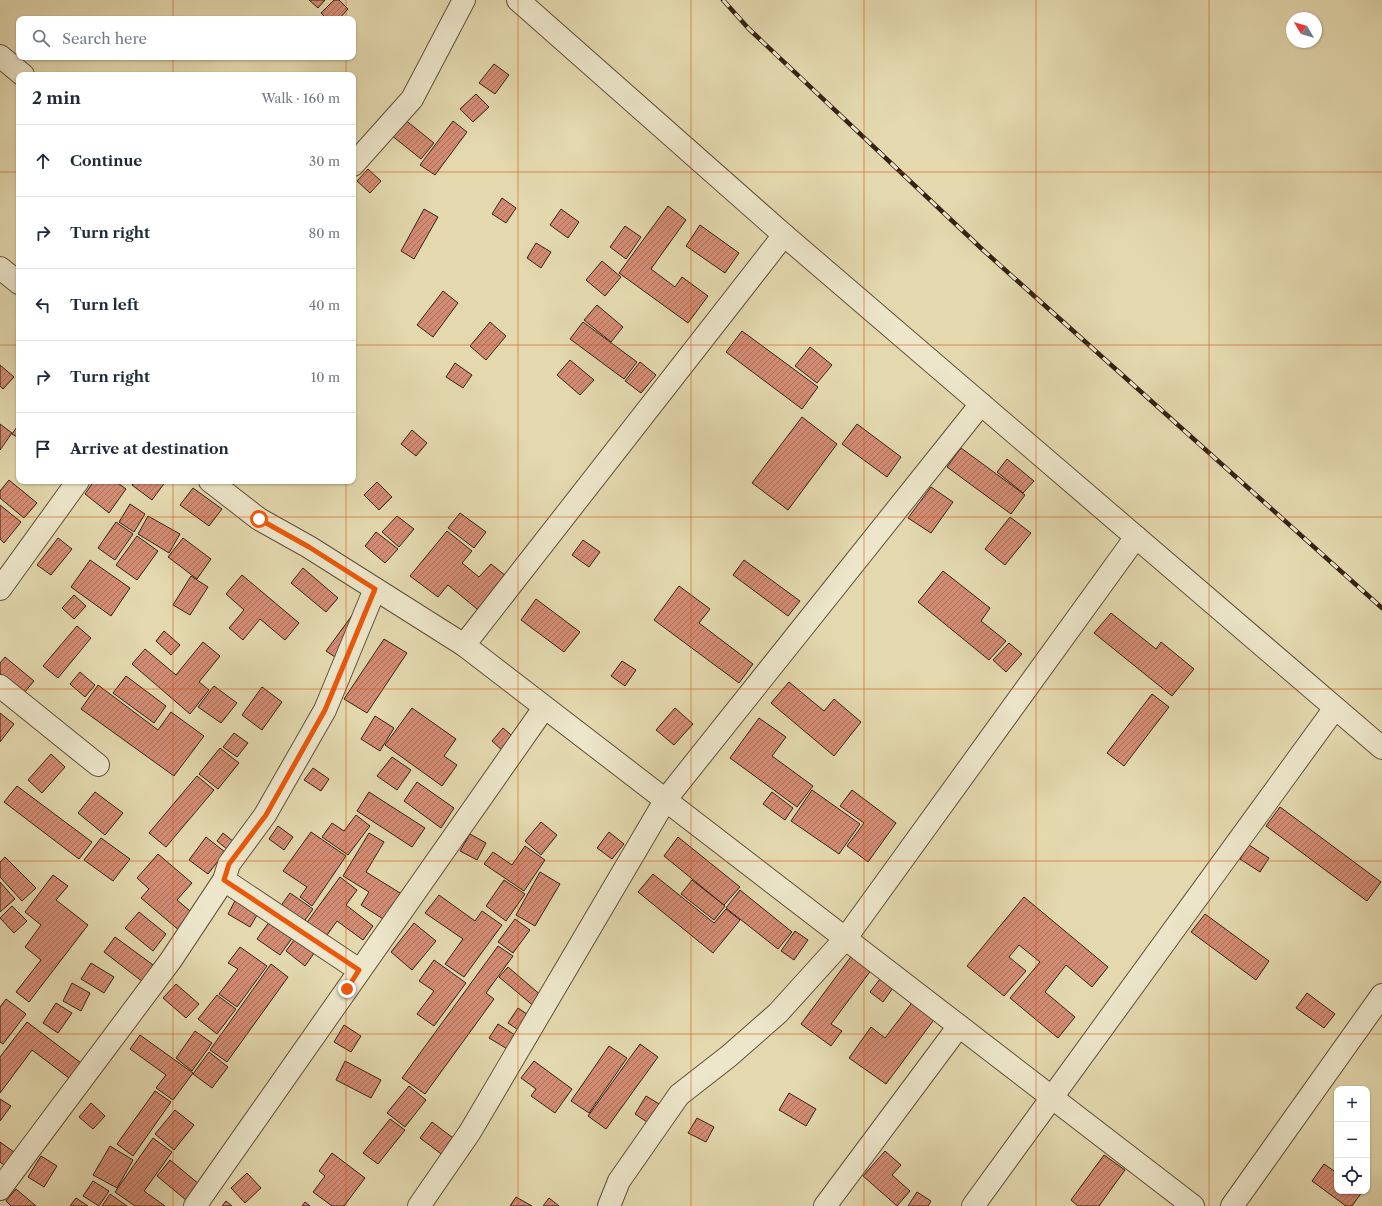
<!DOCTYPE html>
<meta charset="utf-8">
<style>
body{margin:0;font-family:"Libre Caslon Text",serif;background:#f2f2f3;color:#1f2937}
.controls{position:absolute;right:12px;bottom:12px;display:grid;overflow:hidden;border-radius:8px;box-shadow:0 1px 3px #0004}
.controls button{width:36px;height:36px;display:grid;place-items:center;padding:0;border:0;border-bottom:1px solid #e0e1e3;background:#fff;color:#1f2937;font:20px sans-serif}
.compass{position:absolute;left:1286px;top:12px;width:36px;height:36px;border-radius:50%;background:#fff;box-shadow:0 1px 3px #0004;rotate:308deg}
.stop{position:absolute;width:12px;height:12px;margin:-9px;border:3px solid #ea580c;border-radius:50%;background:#fff}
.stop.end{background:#ea580c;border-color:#fff;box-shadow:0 1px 4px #0008}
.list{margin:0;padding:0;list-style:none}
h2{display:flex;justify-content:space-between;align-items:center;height:52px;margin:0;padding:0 16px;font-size:17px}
h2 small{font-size:13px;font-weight:400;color:#747a83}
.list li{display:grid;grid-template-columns:26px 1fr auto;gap:12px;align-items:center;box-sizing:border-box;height:72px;padding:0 16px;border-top:1px solid #e0e1e3}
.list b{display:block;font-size:15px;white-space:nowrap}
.list em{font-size:13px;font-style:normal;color:#747a83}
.icon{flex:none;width:22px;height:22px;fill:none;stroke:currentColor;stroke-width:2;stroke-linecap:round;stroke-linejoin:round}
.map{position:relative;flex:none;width:1382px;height:1206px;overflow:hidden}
.search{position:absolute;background:#fff;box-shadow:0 1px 3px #0004;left:16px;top:16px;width:340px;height:44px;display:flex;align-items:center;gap:10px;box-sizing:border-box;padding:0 14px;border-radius:8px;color:#747a83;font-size:15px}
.panel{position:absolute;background:#fff;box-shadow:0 1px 3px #0004;left:16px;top:72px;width:340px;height:412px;border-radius:8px}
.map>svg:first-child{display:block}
.building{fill:url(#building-hatch);stroke:#362213}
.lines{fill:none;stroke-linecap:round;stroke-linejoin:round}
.minor-casing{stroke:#61503a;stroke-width:24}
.minor{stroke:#ede6ca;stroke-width:22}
.rail-casing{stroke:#362213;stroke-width:4.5}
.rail{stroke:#ede6ca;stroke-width:3;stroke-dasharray:9;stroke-linecap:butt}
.route{stroke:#ea580c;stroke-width:5}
.grid{fill:none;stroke:#cd510d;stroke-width:1;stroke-opacity:0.55}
</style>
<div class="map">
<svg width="1382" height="1206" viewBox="0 0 1382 1206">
<defs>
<pattern id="building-hatch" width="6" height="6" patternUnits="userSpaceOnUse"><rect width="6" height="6" fill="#d38c74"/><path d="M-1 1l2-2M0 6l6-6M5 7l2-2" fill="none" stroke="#ac725e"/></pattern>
</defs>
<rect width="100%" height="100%" fill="#e3d8ae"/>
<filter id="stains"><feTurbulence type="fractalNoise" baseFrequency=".005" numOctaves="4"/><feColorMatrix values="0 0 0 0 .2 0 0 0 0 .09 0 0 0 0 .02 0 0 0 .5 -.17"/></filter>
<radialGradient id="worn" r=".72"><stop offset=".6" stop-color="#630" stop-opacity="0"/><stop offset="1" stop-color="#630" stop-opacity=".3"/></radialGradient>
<g class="building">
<path d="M309,0H325L318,8Z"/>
<path d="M334,0H339L348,9L339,19H327L321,13Z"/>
<path d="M494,64L509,75L495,94L479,83Z"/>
<path d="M476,94L489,107L473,122L460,109Z"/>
<path d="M404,119L434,143L421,159L391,135Z"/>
<path d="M453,121L467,132L435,175L420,165Z"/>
<path d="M368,169L381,181L370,193L357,181Z"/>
<path d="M502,198L516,208L506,223L492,214Z"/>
<path d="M668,206L686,220L651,269L675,287L682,277L708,296L688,323L619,273Z"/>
<path d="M424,209L438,217L414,259L401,251Z"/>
<path d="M561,209L579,222L568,238L550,225Z"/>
<path d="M700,225L739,253L725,273L686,246Z"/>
<path d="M625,226L641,237L626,259L610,247Z"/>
<path d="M536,243L551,252L541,268L527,258Z"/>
<path d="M602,261L621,277L605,296L586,280Z"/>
<path d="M443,291L458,303L433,337L417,325Z"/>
<path d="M597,305L623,327L611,342L584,320Z"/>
<path d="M490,322L506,336L486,360L470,346Z"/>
<path d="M583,322L637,362L624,379L570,339Z"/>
<path d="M742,331L818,387L802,409L726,352Z"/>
<path d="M810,347L832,365L817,383L795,366Z"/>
<path d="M570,360L594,380L580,395L557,375Z"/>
<path d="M640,362L656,375L641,393L625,381Z"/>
<path d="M455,363L472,375L463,388L446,377Z"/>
<path d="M0,365L14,377L3,389L0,386Z"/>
<path d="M802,417L837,444L788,510L752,483Z"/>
<path d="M0,424L12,433L0,450Z"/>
<path d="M19,424V438L12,434Z"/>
<path d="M857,424L901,457L887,477L842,444Z"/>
<path d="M412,430L427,443L416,456L401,444Z"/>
<path d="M961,448L1025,495L1011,514L947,467Z"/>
<path d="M1007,459L1034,481L1023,493L997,472Z"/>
<path d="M9,480L37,503L24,518L0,498V491Z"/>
<path d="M94,481H115L126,489L109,513L85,494Z"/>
<path d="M136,481H166L152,500L132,485Z"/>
<path d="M377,482L392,497L379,510L364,495Z"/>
<path d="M931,487L953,502L931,533L908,518Z"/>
<path d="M193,488L222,509L209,526L180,505Z"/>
<path d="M130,504L145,514L134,532L119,522Z"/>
<path d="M0,505L21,522L4,543L0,539Z"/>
<path d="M460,513L486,532L474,548L448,528Z"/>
<path d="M148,516L180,534L169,553L138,534Z"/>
<path d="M397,516L414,529L399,547L382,532Z"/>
<path d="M1010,517L1031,533L1005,565L985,549Z"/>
<path d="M116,522L133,534L115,560L98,548Z"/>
<path d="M447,531L472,551L462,563L479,577L491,564L511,580L483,614L448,585L438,597L410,576Z"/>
<path d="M376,532L398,549L385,563L365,546Z"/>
<path d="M137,536L158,551L137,580L116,565Z"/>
<path d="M58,538L72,549L51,575L37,565Z"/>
<path d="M183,538L211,559L197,579L168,557Z"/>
<path d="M583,540L600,552L589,567L572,555Z"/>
<path d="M90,560L130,588L111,616L71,587Z"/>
<path d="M744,560L800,601L788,616L733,575Z"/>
<path d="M303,568L338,598L326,612L291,583Z"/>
<path d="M943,571L990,608L981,621L1006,641L989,660L918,602Z"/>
<path d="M242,575L299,623L285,640L260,619L243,640L229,628L244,610L226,594Z"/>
<path d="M191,576L208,587L190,615L173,605Z"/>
<path d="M679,586L710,609L699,623L753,664L739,683L654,620Z"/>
<path d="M74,595L86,606L74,619L62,608Z"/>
<path d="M536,599L580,632L564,652L521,620Z"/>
<path d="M1111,613L1156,649L1161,642L1194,669L1172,696L1094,633Z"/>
<path d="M353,614L344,663L326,651Z"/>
<path d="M77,626L91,638L58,678L43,666Z"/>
<path d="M164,631L180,645L171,655L156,641Z"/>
<path d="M384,639L407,653L367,713L344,699Z"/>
<path d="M203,642L220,656L199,682L209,690L190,714L132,664L145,649L176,675Z"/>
<path d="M1009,643L1022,654L1006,672L993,660Z"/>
<path d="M5,657L34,681L13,706L9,681L0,673V663Z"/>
<path d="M622,661L636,670L625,686L611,676Z"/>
<path d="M80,672L95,685L85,697L70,684Z"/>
<path d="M126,676L166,706L154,723L113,693Z"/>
<path d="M789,682L824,711L834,699L861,722L834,756L771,703Z"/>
<path d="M98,685L158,730L171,712L204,736L174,776L81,709Z"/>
<path d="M214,686L237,703L221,723L198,707Z"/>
<path d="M262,687L282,702L262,730L242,715Z"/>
<path d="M1152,694L1169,707L1124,766L1107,753Z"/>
<path d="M412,708L456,739L444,756L457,765L442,786L385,745Z"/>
<path d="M675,708L693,724L674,745L656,730Z"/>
<path d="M0,713L14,724L0,742Z"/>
<path d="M375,716L394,728L380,751L361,739Z"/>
<path d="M759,718L786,737L772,756L813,786L797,807L730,758Z"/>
<path d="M503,728L516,739L504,752L492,741Z"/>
<path d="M234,733L248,743L237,757L223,747Z"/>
<path d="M220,748L239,763L218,789L199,774Z"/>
<path d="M51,754L65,767L42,793L28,780Z"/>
<path d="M392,757L411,770L397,790L377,776Z"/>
<path d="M313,768L329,779L321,791L304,780Z"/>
<path d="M197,776L214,790L166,847L149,833Z"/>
<path d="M417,782L454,808L441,828L404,801Z"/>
<path d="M17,786L92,842L79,859L4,802Z"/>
<path d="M812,790L860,824L839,854L791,821Z"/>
<path d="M852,790L896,823L868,862L847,846L864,823L840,806Z"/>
<path d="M95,792L123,813L105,835L78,813Z"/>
<path d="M369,792L425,828L412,847L357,811Z"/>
<path d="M772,792L793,808L785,820L763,804Z"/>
<path d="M1280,807L1381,882L1367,901L1266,826Z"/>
<path d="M356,815L370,826L348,855L322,837L332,823L344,831Z"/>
<path d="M541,822L557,835L541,855L525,841Z"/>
<path d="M278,826L293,837L284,850L269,839Z"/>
<path d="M311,832L346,856L312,906L300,897L307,887L283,871Z"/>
<path d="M609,832L624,844L612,859L597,848Z"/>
<path d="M223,833L239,846L233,854L217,841Z"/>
<path d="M369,833L384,842L366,872L405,896L388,922L361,905L369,892L343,876Z"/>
<path d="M470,834L486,843L477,860L460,851Z"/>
<path d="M206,837L225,852L208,874L189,860Z"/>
<path d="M678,837L740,887L724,905L664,856Z"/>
<path d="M101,838L130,859L113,881L84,860Z"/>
<path d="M1249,845L1269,858L1260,872L1240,859Z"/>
<path d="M525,846L545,860L524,891L484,864L493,852L512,865Z"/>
<path d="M158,854L192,883L177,900L202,921L187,937L141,898L149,889L137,878Z"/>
<path d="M5,857L36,888L22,901L0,877V862Z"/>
<path d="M540,872L560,884L535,926L516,915Z"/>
<path d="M653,874L714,923L726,909L740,920L713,953L638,892Z"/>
<path d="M53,875L68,886L56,900L88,925L29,1002L16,992L41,960L25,947L41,925L25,912Z"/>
<path d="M340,877L357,890L346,905L373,926L363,940L337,921L305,966L286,951Z"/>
<path d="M504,880L525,894L506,921L486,906Z"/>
<path d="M692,880L725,906L714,920L681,894Z"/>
<path d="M0,882L15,899L0,912Z"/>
<path d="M740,890L792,932L778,949L726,908Z"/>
<path d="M290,893L313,909L280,955L257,939Z"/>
<path d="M439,895L475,921L482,911L502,925L464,977L445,964L463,939L425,913Z"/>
<path d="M237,897L260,910L250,927L228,914Z"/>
<path d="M1024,897L1108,967L1092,987L1066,965L1045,992L1075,1017L1058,1038L1010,998L1040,962L1019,945L1009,957L1026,971L1004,996L967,966Z"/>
<path d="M12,906L27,921L14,933L0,918Z"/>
<path d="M139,912L166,934L153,951L125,928Z"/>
<path d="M1205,914L1269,961L1256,980L1191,932Z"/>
<path d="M515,919L530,930L513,953L498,942Z"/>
<path d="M414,923L436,941L412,970L391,952Z"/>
<path d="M795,931L808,940L794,960L781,951Z"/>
<path d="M115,937L164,973L152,989L104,952Z"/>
<path d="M498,946L513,956L486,993L494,999L425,1094L402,1078Z"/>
<path d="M240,947L267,966L237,1007L219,994L238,969L228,963Z"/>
<path d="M853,954L872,969L831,1024L842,1031L831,1046L801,1024Z"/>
<path d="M434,960L466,983L434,1026L417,1014L434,991L419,981Z"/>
<path d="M91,963L114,977L104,993L81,979Z"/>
<path d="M271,964L288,977L227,1062L210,1050Z"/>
<path d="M508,967L550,1003L542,1013L499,977Z"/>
<path d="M883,975L895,985L883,1002L870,992Z"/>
<path d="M72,983L90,993L81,1011L63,1001Z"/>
<path d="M176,984L199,1004L186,1018L163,998Z"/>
<path d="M1307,993L1335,1014L1324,1028L1296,1008Z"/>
<path d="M217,995L236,1009L217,1034L198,1019Z"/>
<path d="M6,999L26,1014L3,1044L0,1042V1007Z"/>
<path d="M914,1000L936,1017L886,1084L849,1058L871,1027L885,1038Z"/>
<path d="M56,1003L72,1013L58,1033L43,1023Z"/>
<path d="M518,1008L537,1021L527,1036L508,1023Z"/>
<path d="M27,1022L89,1069L77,1084L32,1050L0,1093V1057Z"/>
<path d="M498,1024L518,1037L509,1050L489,1038Z"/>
<path d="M344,1025L361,1036L351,1052L334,1042Z"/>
<path d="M195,1031L212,1043L192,1071L176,1058Z"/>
<path d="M140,1035L193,1073L173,1100L156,1088L166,1075L130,1049Z"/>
<path d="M640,1044L658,1057L606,1129L588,1116Z"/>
<path d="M609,1046L627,1058L589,1113L571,1101Z"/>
<path d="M209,1052L228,1067L212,1088L193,1074Z"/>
<path d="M345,1061L381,1080L371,1098L336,1080Z"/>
<path d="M534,1061L572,1089L555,1113L531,1096L536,1089L521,1078Z"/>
<path d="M409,1086L426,1100L405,1127L387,1113Z"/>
<path d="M155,1091L171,1102L133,1156L117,1144Z"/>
<path d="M789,1093L816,1109L806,1126L779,1110Z"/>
<path d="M646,1096L671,1111L659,1130L635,1114Z"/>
<path d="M0,1099L11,1106L0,1121Z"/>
<path d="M91,1103L105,1116L93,1129L79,1117Z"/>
<path d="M175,1110L194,1125L174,1150L155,1134Z"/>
<path d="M697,1118L714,1127L706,1142L688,1133Z"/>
<path d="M390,1119L405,1130L378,1164L363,1153Z"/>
<path d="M432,1122L457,1141L444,1156L420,1138Z"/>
<path d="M153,1138L172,1152L144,1191L165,1206H135L115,1192Z"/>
<path d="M0,1142L18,1155L8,1168L0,1162Z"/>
<path d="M110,1146L133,1160L117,1188L93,1175Z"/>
<path d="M885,1151L901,1165L892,1175L910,1191L897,1206L863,1176Z"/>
<path d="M332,1153L365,1178L344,1206H332L313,1192L325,1176L319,1171Z"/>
<path d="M1104,1155L1125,1170L1099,1206H1078L1071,1200Z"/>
<path d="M41,1156L57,1166L44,1187L28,1177Z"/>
<path d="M170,1160L205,1189L192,1205L157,1176Z"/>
<path d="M1324,1164L1337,1173V1191L1362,1192L1352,1206H1346L1312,1181Z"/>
<path d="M247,1173L261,1188L245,1203L231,1188Z"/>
<path d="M93,1181L109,1191L99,1206L83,1196Z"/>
<path d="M16,1189L36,1206H11L6,1201Z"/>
<path d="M917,1192L931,1201L928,1206H908Z"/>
<path d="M110,1194L127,1206H102Z"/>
<path d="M516,1197L532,1206H510Z"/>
<path d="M76,1198L88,1206H70Z"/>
<path d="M549,1198L559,1206H543Z"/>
<path d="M226,1201L232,1206H222Z"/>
<path d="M305,1202L310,1206H302Z"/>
</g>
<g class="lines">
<g class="minor-casing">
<g id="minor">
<path d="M518,0L784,235L1382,748"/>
<path d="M0,56L23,75"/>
<path d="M353,165L412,99L464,0"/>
<path d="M0,268L19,283"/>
<path d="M210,481L259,519L309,547L464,645L1193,1206"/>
<path d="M0,589L78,481"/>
<path d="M464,645L784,235"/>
<path d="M0,686L98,765"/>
<path d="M224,880L359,970"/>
<path d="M0,1189L171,960L224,880L229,864L265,815L325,710L375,589"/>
<path d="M195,1206L544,708"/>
<path d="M419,1206L470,1132L666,799L981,404"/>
<path d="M609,1206L619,1181L679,1095L729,1056L778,1013L845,939L1136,537"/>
<path d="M825,1206L959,1026"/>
<path d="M973,1206L1335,708"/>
<path d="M1232,1206L1382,995"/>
</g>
</g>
<use href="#minor" class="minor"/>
<g class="rail-casing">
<path id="rail" d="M723,0L749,29L983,250L1382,608"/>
</g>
<use href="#rail" class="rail"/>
</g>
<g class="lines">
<path class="route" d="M259,519L309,547L375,589L325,710L266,815L229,864L224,880L359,970L347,989"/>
</g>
<path class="grid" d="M173,0V19M346,0V19M518,0V1206M691,0V1206M864,0V1206M1036,0V1206M1209,0V1206M173,57V75M346,57V75M0,172H19M353,172H1382M0,345H19M353,345H1382M173,481V1206M346,481V1206M0,517H1382M0,689H1382M0,861H1382M0,1034H1382"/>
<rect width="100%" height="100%" filter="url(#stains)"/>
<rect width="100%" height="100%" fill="url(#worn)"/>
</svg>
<div class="controls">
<button>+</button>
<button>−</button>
<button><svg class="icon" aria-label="locate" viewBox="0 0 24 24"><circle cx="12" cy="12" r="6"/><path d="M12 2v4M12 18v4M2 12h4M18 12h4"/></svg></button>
</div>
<svg class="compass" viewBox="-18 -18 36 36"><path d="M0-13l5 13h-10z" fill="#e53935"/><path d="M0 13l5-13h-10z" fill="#747a83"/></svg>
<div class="stop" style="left:259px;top:519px"></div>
<div class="stop end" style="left:347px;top:989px"></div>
<div class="search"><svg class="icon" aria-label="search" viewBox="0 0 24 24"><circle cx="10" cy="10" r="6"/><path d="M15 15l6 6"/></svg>Search here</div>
<section class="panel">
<h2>2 min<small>Walk · 160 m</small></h2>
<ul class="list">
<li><svg class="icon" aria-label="ahead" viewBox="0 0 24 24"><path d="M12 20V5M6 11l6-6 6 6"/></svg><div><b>Continue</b></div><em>30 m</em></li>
<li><svg class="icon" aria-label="right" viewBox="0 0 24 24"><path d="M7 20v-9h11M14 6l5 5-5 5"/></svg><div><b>Turn right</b></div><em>80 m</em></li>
<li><svg class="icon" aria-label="left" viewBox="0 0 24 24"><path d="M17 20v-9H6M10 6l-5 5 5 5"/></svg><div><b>Turn left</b></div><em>40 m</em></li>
<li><svg class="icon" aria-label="right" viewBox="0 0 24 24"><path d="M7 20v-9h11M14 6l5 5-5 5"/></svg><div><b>Turn right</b></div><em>10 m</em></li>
<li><svg class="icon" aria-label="arrive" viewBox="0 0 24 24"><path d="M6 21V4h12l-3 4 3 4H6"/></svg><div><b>Arrive at destination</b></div></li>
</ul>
</section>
</div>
